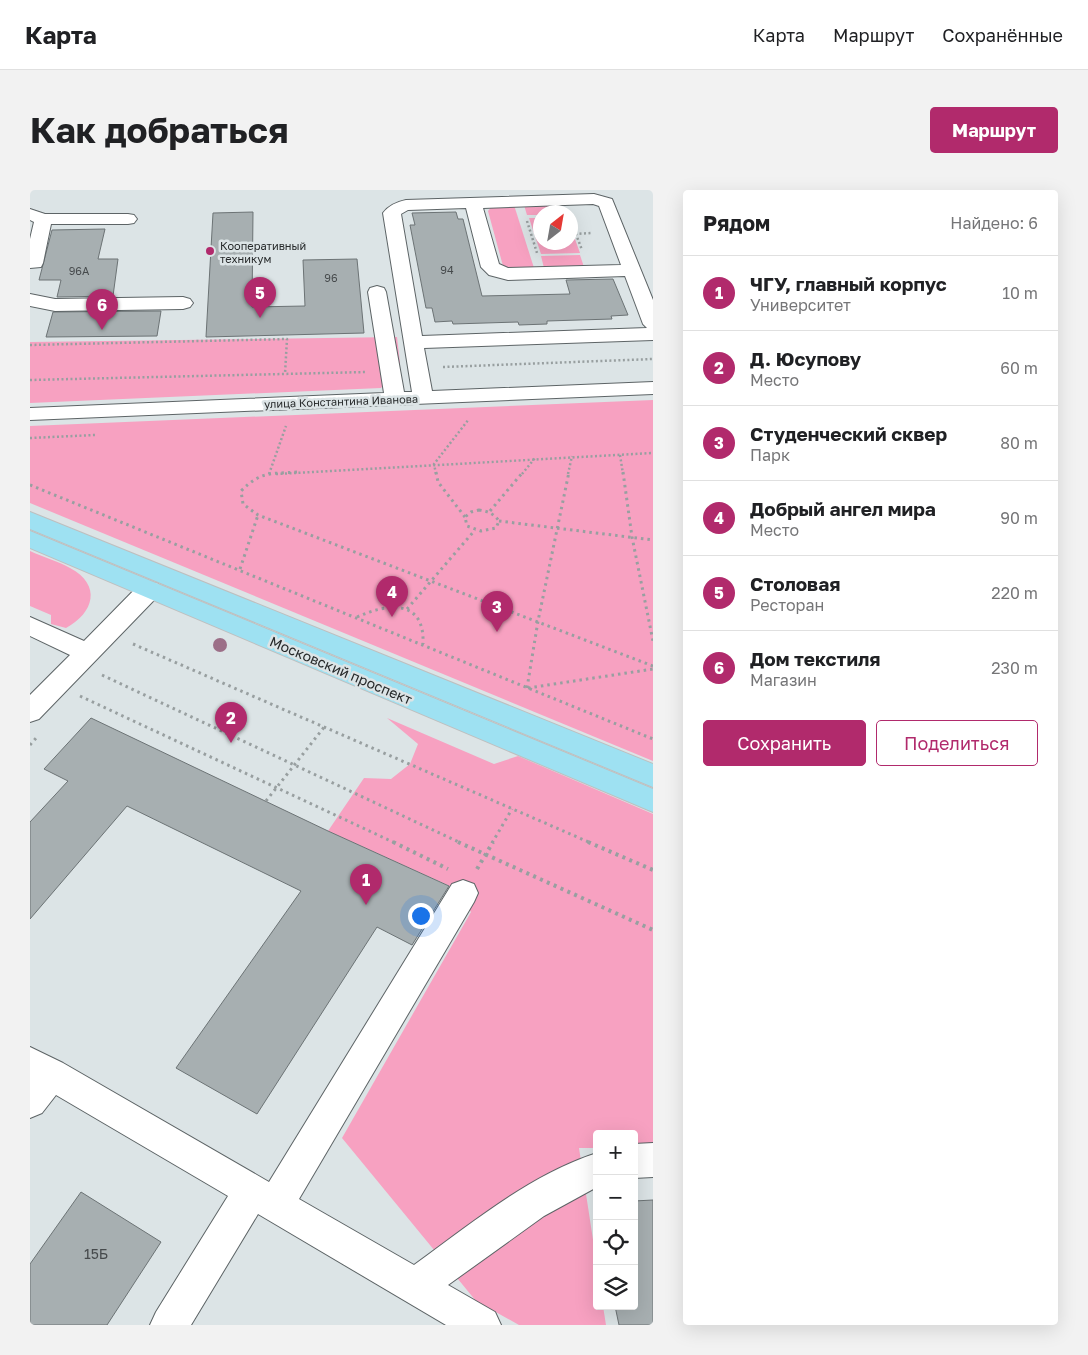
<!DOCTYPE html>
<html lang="ru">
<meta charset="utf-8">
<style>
body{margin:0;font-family:"Golos Text",sans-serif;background:#f2f2f2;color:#202124}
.controls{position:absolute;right:15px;bottom:15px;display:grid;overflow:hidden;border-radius:5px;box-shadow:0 5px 20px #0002}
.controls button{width:45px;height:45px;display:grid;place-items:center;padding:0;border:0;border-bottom:1px solid #e0e0e0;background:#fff;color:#202124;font:25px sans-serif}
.compass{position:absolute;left:503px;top:15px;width:45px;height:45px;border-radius:50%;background:#fff;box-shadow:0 5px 20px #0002;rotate:31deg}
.you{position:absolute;left:390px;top:725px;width:18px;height:18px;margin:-12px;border:4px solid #fff;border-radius:50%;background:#1a73e8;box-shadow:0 0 0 8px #1a73e833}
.badge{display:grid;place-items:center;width:32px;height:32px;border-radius:50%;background:#b12a6c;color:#fff;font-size:16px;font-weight:700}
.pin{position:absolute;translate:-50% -41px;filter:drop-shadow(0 1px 2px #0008)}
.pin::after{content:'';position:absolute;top:26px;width:18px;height:15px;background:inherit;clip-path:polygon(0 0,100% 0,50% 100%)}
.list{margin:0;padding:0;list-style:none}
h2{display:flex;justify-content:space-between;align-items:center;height:65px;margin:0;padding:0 20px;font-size:21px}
h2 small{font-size:16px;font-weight:400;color:#757577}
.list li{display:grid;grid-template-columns:32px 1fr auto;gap:15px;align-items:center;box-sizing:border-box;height:75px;padding:0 20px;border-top:1px solid #e0e0e0}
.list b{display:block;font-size:19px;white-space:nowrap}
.list p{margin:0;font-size:16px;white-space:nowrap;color:#757577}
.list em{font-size:16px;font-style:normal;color:#757577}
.actions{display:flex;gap:10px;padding:15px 20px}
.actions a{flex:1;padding:11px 0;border:1px solid #b12a6c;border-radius:5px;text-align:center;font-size:18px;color:#b12a6c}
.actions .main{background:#b12a6c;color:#fff}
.icon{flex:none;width:28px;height:28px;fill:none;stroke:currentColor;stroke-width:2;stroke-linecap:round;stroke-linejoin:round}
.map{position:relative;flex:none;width:623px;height:1135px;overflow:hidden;border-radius:5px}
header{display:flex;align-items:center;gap:30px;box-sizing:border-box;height:70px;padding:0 25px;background:#fff;border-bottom:1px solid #e0e0e0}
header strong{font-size:24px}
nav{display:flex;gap:28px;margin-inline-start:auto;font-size:18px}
.intro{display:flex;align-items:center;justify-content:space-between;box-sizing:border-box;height:120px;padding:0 30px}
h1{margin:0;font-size:35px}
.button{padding:12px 22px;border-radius:5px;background:#b12a6c;color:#fff;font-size:18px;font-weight:700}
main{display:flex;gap:30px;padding:0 30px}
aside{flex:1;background:#fff;border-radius:5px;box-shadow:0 5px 20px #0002}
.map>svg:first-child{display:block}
.green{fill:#f7a1c1}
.building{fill:#a7afb1;stroke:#6c7375}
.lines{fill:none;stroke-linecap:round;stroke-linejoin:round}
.minor-casing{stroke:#5d6466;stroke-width:2}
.major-casing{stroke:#bebfbf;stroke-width:2}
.path-far2{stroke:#989fa0;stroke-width:2.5;stroke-dasharray:2 2.5;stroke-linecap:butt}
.path-far1{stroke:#989fa0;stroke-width:3;stroke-dasharray:2.5 4;stroke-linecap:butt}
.path{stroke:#989fa0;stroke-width:4;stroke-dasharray:3 4.5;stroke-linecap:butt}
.minor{fill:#fff;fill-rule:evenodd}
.major{fill:#9ee1f2;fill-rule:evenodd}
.tree{fill:#9c6f88}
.poi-dot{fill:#b12a6c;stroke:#dce4e6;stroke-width:2}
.labels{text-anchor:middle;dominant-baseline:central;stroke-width:5;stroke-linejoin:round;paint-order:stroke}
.far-poi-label{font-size:11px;fill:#26292a;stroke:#dce4e6;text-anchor:start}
.number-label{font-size:11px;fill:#464a4c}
.far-street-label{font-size:11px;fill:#26292a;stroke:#dce4e6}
.street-label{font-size:14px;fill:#26292a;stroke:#dce4e6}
.near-number-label{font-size:14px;fill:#464a4c}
</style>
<header>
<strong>Карта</strong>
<nav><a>Карта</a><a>Маршрут</a><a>Сохранённые</a></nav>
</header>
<div class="intro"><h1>Как добраться</h1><a class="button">Маршрут</a></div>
<main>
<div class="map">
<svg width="623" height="1135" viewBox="0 0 623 1135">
<rect width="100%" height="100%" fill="#dce4e6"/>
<g class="green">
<path d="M530,14L534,22H510V25H497L494,15Z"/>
<path d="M484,15L504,78L479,79L473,76L458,21L462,16Z"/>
<path d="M499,28H510V52H540L541,38L550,63L511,64Z"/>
<path d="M550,65L554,77L514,78L511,66Z"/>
<path d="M367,147L370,173L351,198L0,213V152Z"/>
<path d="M623,210V571L0,313V236Z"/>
<path d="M0,361C13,367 28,371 40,378C72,395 64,423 36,438L21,434V425L0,416Z"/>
<path d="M357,528L464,574L488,566L623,624V957H604V944H567V958H549L567,1076V1116H573L576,1135H489L446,1111L312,948L441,722L422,697L298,641L334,588L361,589L380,574L388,554Z"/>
</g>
<g class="building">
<path d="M223,22L222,117L275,116L273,70L327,69L334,143L176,147L183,23Z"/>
<path d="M426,22L428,29H433L452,106L540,104L536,90L583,89L598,125L581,126L582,129L517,131V134L489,135L488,132L423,134L422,131L405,132L402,118H396L380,35H385L382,23Z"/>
<path d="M75,39L68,69H88L83,106L27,107L31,90H9L22,40Z"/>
<path d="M131,121L127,146L16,147L23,122Z"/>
<path d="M61,528L298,641L419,696L382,755L347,737L227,924L146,878L271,701L97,616L0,729V632L38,591L14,579Z"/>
<path d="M51,1002L131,1052L77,1135H0V1074Z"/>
<path d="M623,1010V1135H589L585,1116H604V1011Z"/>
</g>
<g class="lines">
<g class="minor-casing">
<g id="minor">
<path d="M564,4L582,9L623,110V150L394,158L402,201L623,192V204L0,230V218L354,203L338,102L340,98L347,96L354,98L356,102L374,202H382L353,23C359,15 367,12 376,10ZM563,14L569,16L591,75L478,78L469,74L453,18ZM436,18L451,77L459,85L478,90L595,86L613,134L617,138L392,146L371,24L378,20Z"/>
<path d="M0,19L15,24H98L104,25L107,29L104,33L98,34H21L13,73L11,77L0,78V49L4,32L0,30Z"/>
<path d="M0,104L25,109L153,107L160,109L163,113L160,117L153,119L25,121L0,116Z"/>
<path d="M119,392L128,394L131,400L128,406L9,529L0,532V505L40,465L0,446V427L54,451L110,394Z"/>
<path d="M433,690L444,694L448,703L444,712L269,1009L384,1075C441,1034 499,985 567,963V997L514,1026L418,1095L465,1122L471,1135H416L228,1024L161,1135H120L126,1122L198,1006L26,905L12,923L0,928V857L33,873L239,992L422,694Z"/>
<path d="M623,953V987L604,988V954Z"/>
</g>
</g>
<g class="major-casing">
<g id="major">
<path d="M0,322L623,574V597L0,339Z"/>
<path d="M0,341L623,599V622L0,358Z"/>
</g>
</g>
<g class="path-far2">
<path d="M497,31L507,63"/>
<path d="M541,31L552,60"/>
<path d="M545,44L562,43"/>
<path d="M0,155L257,149L255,184"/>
<path d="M413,177L623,169"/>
<path d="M0,190L337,182"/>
<path d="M0,248L65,245"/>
<path d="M590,265L593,284"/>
<path d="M239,284L256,236"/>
<path d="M246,284L623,263"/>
<path d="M406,284L404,274L439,229"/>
<path d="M492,284L505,268"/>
<path d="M538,284L542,266"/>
</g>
<g class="path-far1">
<path d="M267,282C240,284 231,281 211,301L213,314L228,325L623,476"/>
<path d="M406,282L408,292L435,327"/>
<path d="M593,282L602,347L623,451"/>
<path d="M0,295L623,549"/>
<path d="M449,320C458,321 464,324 469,331L466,338L451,341L437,336L435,327L441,322Z"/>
<path d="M460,321L493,282"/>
<path d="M469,331L623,350"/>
<path d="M210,379L228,325"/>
<path d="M377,419L445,340"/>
<path d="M327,427C358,413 395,409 393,454"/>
<path d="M103,454L561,653"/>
<path d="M72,485L431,653"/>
<path d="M497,498L508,431L539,282"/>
<path d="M498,498L623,479"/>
<path d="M50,506L365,653"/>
<path d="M0,555L7,547"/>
<path d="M236,611L295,536"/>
<path d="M462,653L482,619"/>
</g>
<g class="path">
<path d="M363,652L418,679"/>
<path d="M428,652L623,740"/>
<path d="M558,652L623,680"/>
<path d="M447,679L463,652"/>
</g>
<use href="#minor" class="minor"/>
<use href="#major" class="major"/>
</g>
<circle class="tree" cx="190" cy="455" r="7"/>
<circle class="poi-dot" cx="180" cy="61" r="5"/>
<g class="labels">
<g class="far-poi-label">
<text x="190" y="55">Кооперативный<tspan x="190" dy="13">техникум</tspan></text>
</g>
<g class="number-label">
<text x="417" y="79">94</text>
<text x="49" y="80">96А</text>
<text x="301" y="87">96</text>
</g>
<g class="far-street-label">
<text transform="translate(311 211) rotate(-2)">улица Константина Иванова</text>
</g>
<g class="street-label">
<text transform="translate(311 480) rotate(23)">Московский проспект</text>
</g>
<g class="near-number-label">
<text x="66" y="1063">15Б</text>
</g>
</g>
</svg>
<div class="controls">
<button>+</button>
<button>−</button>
<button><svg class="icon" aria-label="locate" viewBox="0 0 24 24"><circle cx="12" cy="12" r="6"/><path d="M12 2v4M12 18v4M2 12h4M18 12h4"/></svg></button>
<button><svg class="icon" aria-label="layers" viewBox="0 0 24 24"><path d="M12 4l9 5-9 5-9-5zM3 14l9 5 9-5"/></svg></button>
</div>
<svg class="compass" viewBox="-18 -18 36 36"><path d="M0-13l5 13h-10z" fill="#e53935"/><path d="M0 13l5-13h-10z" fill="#757577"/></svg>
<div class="you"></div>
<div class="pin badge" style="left:336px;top:715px">1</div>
<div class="pin badge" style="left:201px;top:553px">2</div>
<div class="pin badge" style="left:467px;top:442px">3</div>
<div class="pin badge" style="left:362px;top:427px">4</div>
<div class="pin badge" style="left:230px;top:128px">5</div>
<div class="pin badge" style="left:72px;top:140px">6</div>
</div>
<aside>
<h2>Рядом<small>Найдено: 6</small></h2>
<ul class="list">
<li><span class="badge">1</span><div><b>ЧГУ, главный корпус</b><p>Университет</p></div><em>10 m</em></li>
<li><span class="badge">2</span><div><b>Д. Юсупову</b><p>Место</p></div><em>60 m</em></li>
<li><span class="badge">3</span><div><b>Студенческий сквер</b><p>Парк</p></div><em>80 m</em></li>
<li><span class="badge">4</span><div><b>Добрый ангел мира</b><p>Место</p></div><em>90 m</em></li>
<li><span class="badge">5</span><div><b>Столовая</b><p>Ресторан</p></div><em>220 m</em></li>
<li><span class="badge">6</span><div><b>Дом текстиля</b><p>Магазин</p></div><em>230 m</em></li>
</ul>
<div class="actions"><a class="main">Сохранить</a><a>Поделиться</a></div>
</aside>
</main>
